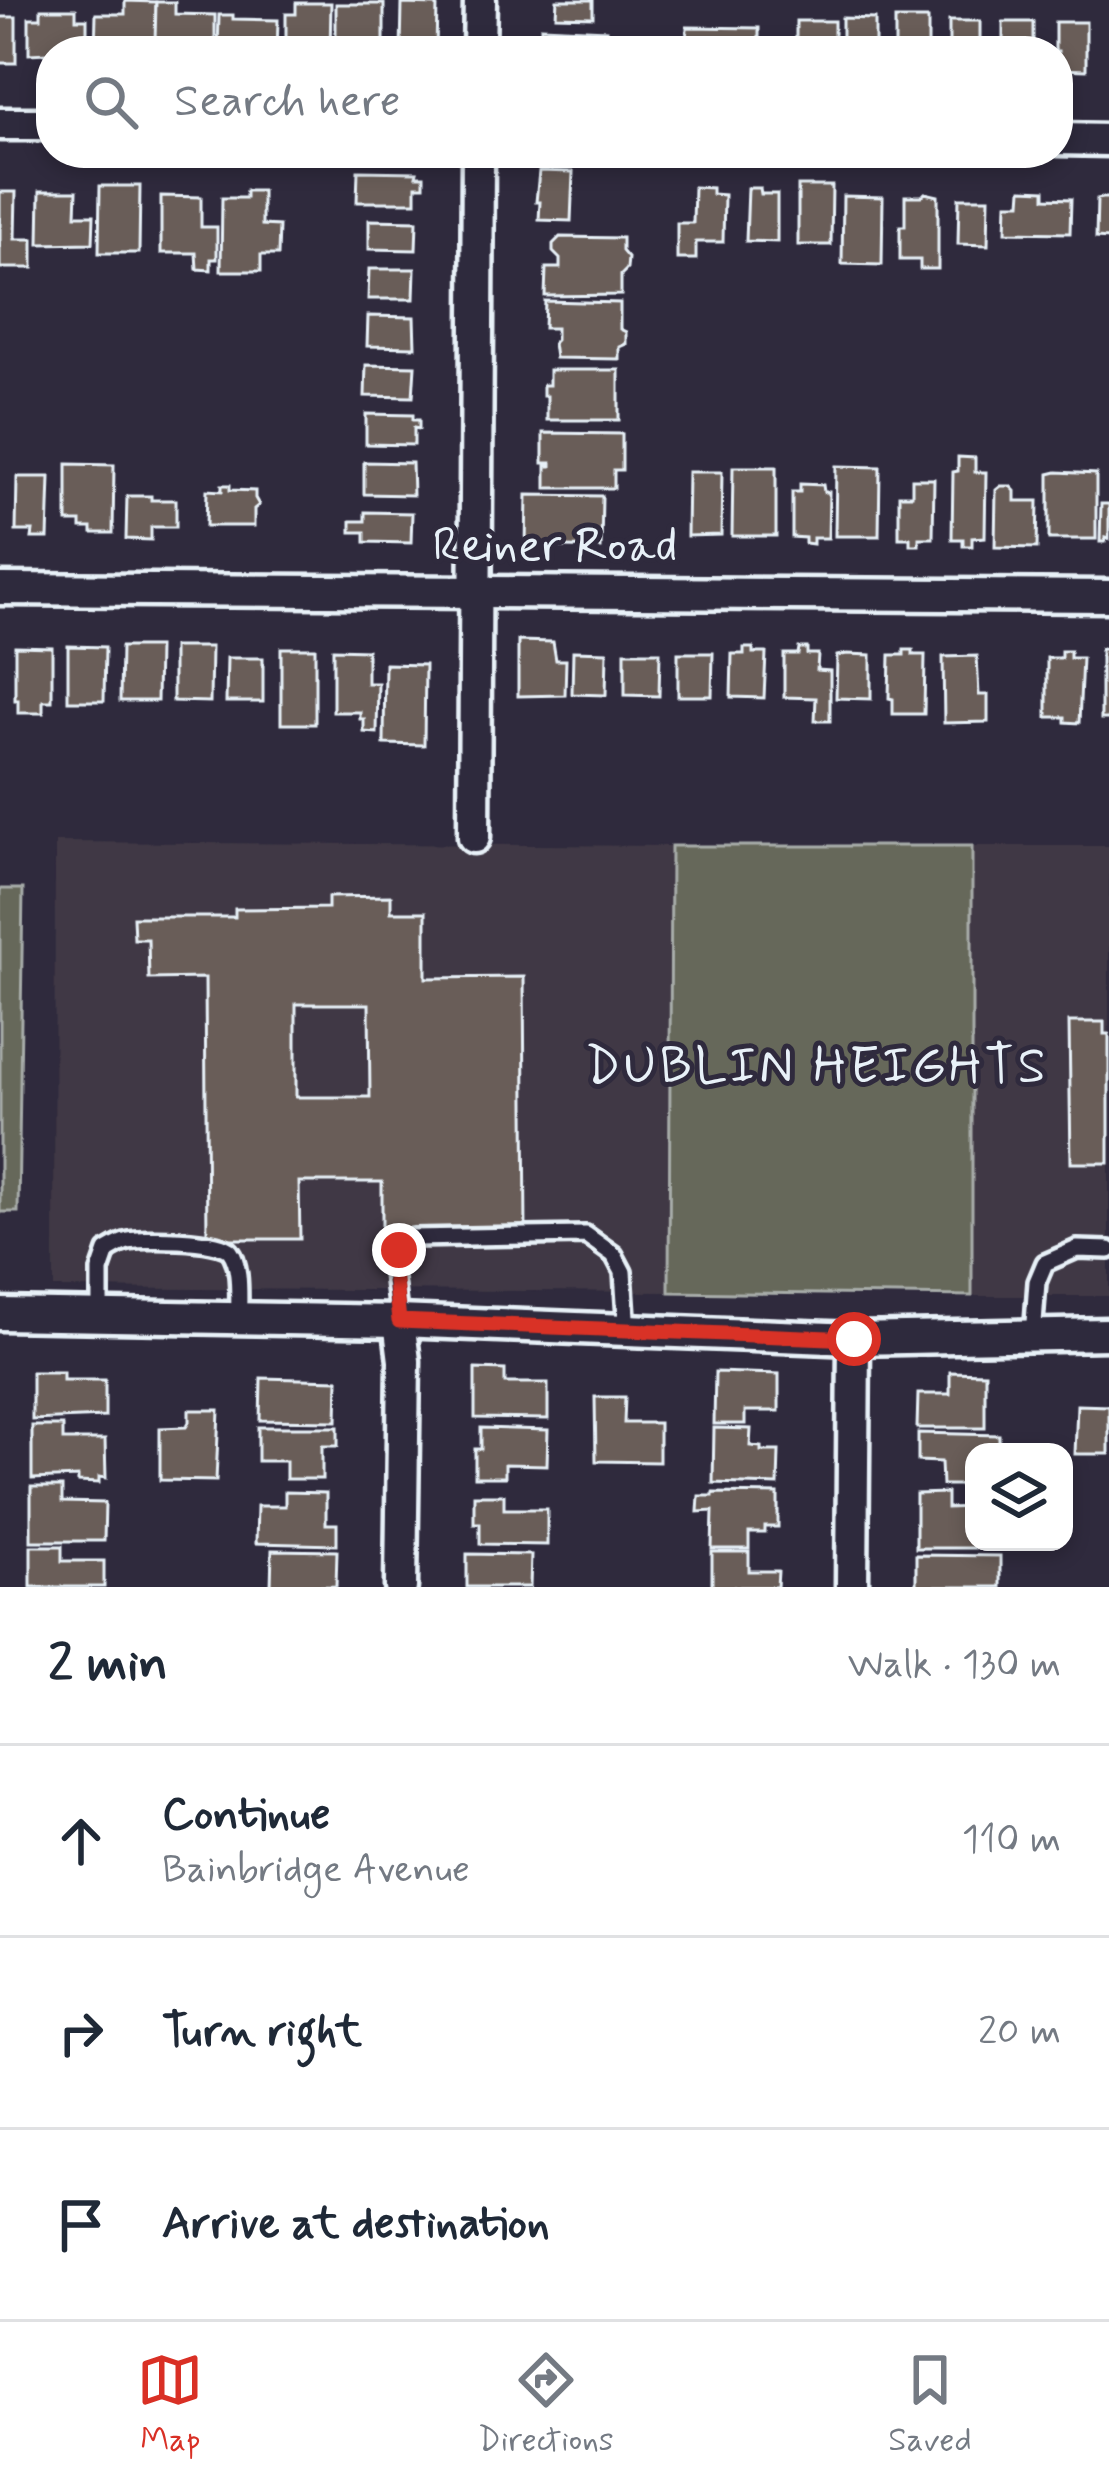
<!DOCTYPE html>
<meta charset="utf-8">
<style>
body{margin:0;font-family:Mynerve,sans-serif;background:#f6f6f7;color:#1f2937}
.controls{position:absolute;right:36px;bottom:36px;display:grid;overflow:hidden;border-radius:24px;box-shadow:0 6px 18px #0003}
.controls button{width:108px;height:108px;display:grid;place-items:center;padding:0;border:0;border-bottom:3px solid #e0e1e3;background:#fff;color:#1f2937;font:60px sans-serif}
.stop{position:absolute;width:36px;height:36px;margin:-27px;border:9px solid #d93025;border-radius:50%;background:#fff}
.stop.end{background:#d93025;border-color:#fff;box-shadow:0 3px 12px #0008}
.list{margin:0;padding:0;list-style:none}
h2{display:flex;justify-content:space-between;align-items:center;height:156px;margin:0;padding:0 48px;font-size:51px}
h2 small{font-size:39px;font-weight:400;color:#747a83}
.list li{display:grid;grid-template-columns:78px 1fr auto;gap:36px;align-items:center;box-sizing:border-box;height:192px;padding:0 48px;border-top:3px solid #e0e1e3}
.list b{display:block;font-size:45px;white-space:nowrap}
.list p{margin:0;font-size:39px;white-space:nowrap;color:#747a83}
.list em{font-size:39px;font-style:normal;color:#747a83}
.icon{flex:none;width:66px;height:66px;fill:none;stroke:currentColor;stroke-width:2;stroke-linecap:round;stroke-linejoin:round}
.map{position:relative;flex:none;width:1109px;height:1587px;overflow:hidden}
.search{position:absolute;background:#fff;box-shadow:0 6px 18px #0003;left:36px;right:36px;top:36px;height:132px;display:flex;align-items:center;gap:30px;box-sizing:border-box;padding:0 42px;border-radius:48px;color:#747a83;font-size:45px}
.sheet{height:732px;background:#fff}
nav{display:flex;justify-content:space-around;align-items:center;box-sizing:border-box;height:168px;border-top:3px solid #e0e1e3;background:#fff;font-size:33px;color:#747a83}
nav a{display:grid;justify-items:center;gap:6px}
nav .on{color:#d93025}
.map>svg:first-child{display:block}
.built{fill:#403945}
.green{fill:#66685a;stroke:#a7aca9;stroke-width:3}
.building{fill:#695d59;stroke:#e8f1f8;stroke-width:3;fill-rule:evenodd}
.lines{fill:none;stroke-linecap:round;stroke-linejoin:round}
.service-casing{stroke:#e8f1f8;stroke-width:24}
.minor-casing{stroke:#e8f1f8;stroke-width:39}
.service{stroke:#2f2a3d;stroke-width:15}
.minor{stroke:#2f2a3d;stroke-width:30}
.route{stroke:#d93025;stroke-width:15}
.labels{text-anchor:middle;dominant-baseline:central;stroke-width:10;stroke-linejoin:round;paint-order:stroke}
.street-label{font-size:48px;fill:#e8f1f8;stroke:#2f2a3d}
.neighbourhood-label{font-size:51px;letter-spacing:3px;fill:#e8f1f8;stroke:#2f2a3d}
</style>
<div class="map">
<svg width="1109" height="1587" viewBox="0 0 1109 1587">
<rect width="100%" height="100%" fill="#2f2a3d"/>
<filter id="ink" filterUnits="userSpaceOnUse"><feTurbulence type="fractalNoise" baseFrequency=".00833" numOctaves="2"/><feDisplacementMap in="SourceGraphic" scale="24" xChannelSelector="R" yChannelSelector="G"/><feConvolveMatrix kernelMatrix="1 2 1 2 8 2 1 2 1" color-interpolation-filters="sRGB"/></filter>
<g filter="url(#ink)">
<g class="built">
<path d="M55,842L671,846L669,1292L54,1288Z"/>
<rect x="972" y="846" width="137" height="450"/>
</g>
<g class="green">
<path d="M671,846H972V1296L669,1292Z"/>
<path d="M0,889H23L18,1212H0Z"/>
</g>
<g class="building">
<path d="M557,0H593V17L556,16Z"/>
<path d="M125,1L156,2V43L143,42V51H95L96,14H125Z"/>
<path d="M156,2H175V14L215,15V51H167V43H155Z"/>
<path d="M296,3H331L330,51H296V39H286V14H296Z"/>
<rect x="336" y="4" width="48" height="47"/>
<path d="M402,4L437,5L436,51H401Z"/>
<path d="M41,9H76V19H87V51L29,54V18H41Z"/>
<path d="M219,15H233V19L278,20L277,51H218Z"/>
<rect x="0" y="17" width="16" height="46"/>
<path d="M842,18L875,19V51H842Z"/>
<rect x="895" y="19" width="33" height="32"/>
<rect x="796" y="21" width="38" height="30"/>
<rect x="949" y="21" width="31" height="30"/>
<rect x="1003" y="22" width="30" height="29"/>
<path d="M1055,22H1086V70L1058,69V51H1055Z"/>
<path d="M541,27L606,30V51H541Z"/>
<path d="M687,27L759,28V51H686Z"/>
<path d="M358,171L417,172L416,176H424V186H416V202H357Z"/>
<path d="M539,171L573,172L571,221L539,220L540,202H536Z"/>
<path d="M100,186H140L139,253H99Z"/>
<path d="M798,186H832L831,245H798Z"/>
<path d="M694,187L712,188V194L724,195L723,242H696V259H677V223H693Z"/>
<path d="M748,188H760L761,194H777V242L746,241Z"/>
<path d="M1022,189L1045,190V198L1071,199L1070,233L1006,232L1007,203H1021Z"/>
<path d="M40,191H77L76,215H94L93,243L39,244Z"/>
<path d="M246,191H262V225L279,226L278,255H261V271H221L222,198H246Z"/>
<path d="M0,192H16L15,239H33V268H0Z"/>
<path d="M925,193L938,196V269H920V260H900V226H905V196H922Z"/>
<path d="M161,196L201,197V227H217V259H211V270L197,269L196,253H161Z"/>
<path d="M843,196L883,197L882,265L842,264Z"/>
<path d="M959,198H989L988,245L958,244Z"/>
<path d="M1102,198H1109V239L1096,238L1097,199Z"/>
<path d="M369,220L417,221L416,250L369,249Z"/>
<path d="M560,237L622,238V251L628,258L627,269L621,275V295L545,296L546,268H560V259L553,252V244Z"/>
<path d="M369,269H415L414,299H368Z"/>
<path d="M545,301L620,303V329L626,332V344L619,347V359L555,358L553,343L556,340V328H544Z"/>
<path d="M368,316L414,317L415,347L367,346Z"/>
<path d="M366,365L415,366L413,397L365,396Z"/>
<path d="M549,370H619V420H547V396H543V385H549Z"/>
<path d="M366,414L413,415V420H419V429L414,428V445L366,444Z"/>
<path d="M543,433L622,434V470H614V488H546V466H551V463H543Z"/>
<path d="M958,457L975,458V472H986L985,537L972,538V546H963V539H952L953,472L958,471Z"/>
<path d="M364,462L412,463L413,495L364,494Z"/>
<path d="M67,464L114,465L113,533H92V528H81V522H67Z"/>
<path d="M836,466L880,467L879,536H835Z"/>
<path d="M733,467H776V536H732Z"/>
<path d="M688,472H722L721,535L687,536Z"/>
<path d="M1057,472L1096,474V539H1049V474Z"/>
<path d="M17,477H50L48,538H32L33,531H16Z"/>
<path d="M912,479H934L933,538H919V545H910V538H899V495H912Z"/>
<path d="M800,484L823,485L824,492H829L828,538H813V544L805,543V538L792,537V492H800Z"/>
<path d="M222,485H230V490L255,491V498L259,505L254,509V526H206L207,490L222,491Z"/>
<path d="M1001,486H1010L1015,491V501H1038L1037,548L995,547L996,490Z"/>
<path d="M527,495L602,496L601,548L526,546Z"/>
<path d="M127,496H151V500H176V527H151V540L126,539Z"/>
<path d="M1101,504H1109V539L1105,538V542H1100Z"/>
<path d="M365,512L412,513L411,543L365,542V532H351V521H365Z"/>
<path d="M518,641L553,642L556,660H566L565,695L518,696Z"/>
<path d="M15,646L52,647V701H43V713H18V700H15Z"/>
<path d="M68,646L105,647L104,701H68Z"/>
<path d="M121,647H158L157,701H120Z"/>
<path d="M173,647H211L210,702L173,701Z"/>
<rect x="281" y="648" width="34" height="76"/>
<path d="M744,648H753V653H766L764,698L731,697L732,654H744Z"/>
<path d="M799,648H807V654H818L817,670L830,671V721H815L816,698L784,697V654H798Z"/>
<path d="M333,649L367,650V683H378L377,733L364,732V719H360V712H333Z"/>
<rect x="1101" y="649" width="8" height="70"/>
<path d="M904,650H913V655H925L924,714H893V699L889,698L890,655H904Z"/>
<path d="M573,651L607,652L606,695L572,694Z"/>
<path d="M1061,651H1070V658H1082L1079,723L1065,722V717H1047V658H1061Z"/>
<path d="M625,652H660L659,696L625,695Z"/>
<path d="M678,653H713L712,696H678Z"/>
<path d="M847,654L871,655V699L836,698L837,656Z"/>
<path d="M977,656L979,695H988V722L944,723L943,657Z"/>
<path d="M227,658H263V702H226Z"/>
<path d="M385,664L425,665L424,745L384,744Z"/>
<path d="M391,896V912H426V978L524,977L526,1232L382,1233V1182H299L300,1239H207L205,978L149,979L148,939H134L133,917H235V909L328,908V897ZM296,1004H369L370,1097H296Z"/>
<path d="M1069,1022H1104V1034H1109V1163H1071Z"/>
<path d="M475,1369L505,1370V1383H548V1419L475,1418Z"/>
<path d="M32,1372H63V1380H105V1417L32,1420Z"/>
<path d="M715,1372L779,1374V1411H745V1424H714Z"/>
<path d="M950,1372L985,1373V1428H917L918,1394H950Z"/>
<path d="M261,1378L338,1380L337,1421L260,1420Z"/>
<path d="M595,1397H625L624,1423H659V1462L596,1461Z"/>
<path d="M1077,1405L1109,1406V1454H1075Z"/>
<path d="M189,1410H219L216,1481L160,1480V1428L186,1427L189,1422Z"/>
<path d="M32,1426H63V1440H105L106,1478L99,1477V1483L78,1482V1477L32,1479Z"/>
<path d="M258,1427H338V1446H322V1479H286V1461H258Z"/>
<path d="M481,1428L548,1430L547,1465L505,1464V1477H475V1449H481Z"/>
<path d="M714,1428L751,1429L750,1446L761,1447V1451H779L778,1485L713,1483Z"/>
<path d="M918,1433L999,1435V1452H974V1485H942L941,1462L918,1461Z"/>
<path d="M31,1487H62V1502L105,1503L104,1541H31Z"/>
<path d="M285,1492L326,1493V1524H337V1545L256,1543L257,1506H285Z"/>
<path d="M713,1493L778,1494V1527H765V1533H749V1549H712L713,1511L698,1512L699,1496H713Z"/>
<path d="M947,1493V1508L972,1507L974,1497V1542H999V1548H916V1494Z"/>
<path d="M474,1495H504V1509H547V1545L480,1544V1523H474Z"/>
<path d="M31,1546H62V1561H104V1587H31Z"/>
<path d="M272,1550L337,1551L336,1586L271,1587Z"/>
<path d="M712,1552H749V1571H778L777,1587H712Z"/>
<path d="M467,1554L531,1555L530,1587H467Z"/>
<path d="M916,1555L1000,1556V1587H916Z"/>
</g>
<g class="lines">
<g class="service-casing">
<g id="service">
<path d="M100,1316V1271L107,1251C113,1248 118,1244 125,1242C140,1237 220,1239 230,1251C242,1267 238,1299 239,1318"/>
<path d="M399,1321L393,1272L399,1250L413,1238L586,1235L614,1255L623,1272L627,1332"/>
<path d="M1033,1336L1037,1282L1045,1263L1077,1249L1109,1250"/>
</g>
</g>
<g class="minor-casing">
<g id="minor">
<path d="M479,51L480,0"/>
<path d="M0,124H51"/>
<path d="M1058,139L1109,140"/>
<path d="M0,589L1109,596"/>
<path d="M474,837L478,153"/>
<path d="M0,1314L399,1321L854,1339L1109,1334"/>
<path d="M399,1321L404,1361L401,1587"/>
<path d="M852,1587L854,1339"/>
</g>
</g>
<use href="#service" class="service"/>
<use href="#minor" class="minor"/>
</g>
</g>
<g class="lines" filter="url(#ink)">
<path class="route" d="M399,1250L394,1272L399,1321L854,1339"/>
</g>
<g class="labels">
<g class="street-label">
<text x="555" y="546">Reiner Road</text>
</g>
<g class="neighbourhood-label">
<text x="817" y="1068">DUBLIN HEIGHTS</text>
</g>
</g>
</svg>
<div class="controls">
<button><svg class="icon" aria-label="layers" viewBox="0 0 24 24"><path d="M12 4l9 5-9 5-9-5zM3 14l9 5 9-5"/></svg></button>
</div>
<div class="stop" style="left:854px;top:1339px"></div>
<div class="stop end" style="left:399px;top:1250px"></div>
<div class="search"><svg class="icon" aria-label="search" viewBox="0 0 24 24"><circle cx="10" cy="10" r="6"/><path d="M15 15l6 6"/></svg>Search here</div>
</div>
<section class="sheet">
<h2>2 min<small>Walk · 130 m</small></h2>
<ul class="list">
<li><svg class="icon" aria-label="ahead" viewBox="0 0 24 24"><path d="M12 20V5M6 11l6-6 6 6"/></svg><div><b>Continue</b><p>Bainbridge Avenue</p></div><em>110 m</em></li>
<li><svg class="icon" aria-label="right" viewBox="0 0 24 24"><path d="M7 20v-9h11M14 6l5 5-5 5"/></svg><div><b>Turn right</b></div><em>20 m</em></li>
<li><svg class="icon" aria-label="arrive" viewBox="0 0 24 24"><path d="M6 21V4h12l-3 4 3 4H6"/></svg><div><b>Arrive at destination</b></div></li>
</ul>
</section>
<nav>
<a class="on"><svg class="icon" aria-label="map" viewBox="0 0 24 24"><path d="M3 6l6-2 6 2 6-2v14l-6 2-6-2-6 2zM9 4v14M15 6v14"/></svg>Map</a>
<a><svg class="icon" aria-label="directions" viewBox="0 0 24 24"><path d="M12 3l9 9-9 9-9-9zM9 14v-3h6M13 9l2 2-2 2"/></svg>Directions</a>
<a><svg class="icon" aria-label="saved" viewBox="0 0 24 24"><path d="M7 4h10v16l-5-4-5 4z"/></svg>Saved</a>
</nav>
